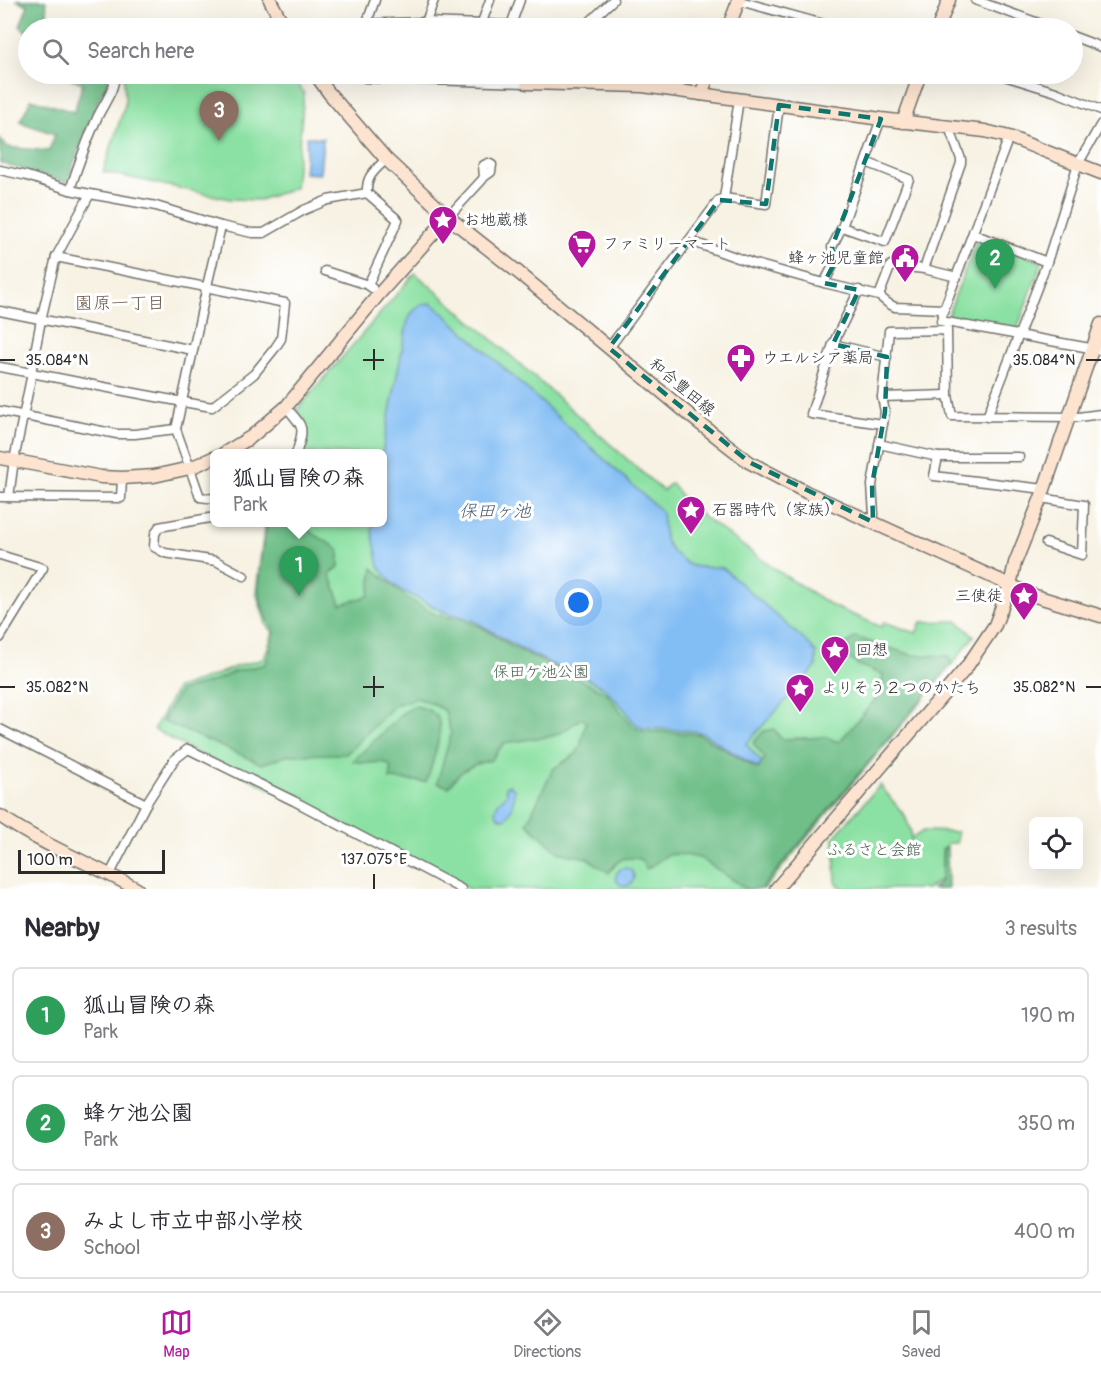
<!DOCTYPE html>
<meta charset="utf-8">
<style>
body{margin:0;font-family:Pangolin,"Klee One",sans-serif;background:#f7f7f7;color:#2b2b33}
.controls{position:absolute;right:18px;bottom:18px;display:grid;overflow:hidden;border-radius:9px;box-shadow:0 6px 24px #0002}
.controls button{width:54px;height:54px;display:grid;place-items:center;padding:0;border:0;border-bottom:2px solid #e1e1e2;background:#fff;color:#2b2b33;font:30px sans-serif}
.scale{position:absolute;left:18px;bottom:15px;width:147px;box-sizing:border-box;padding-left:6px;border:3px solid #2b2b2b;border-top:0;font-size:16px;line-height:21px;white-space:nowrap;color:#2b2b2b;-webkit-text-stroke:4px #fff;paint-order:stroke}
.you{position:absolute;left:579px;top:603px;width:21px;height:21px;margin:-15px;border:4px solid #fff;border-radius:50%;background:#1a73e8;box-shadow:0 0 0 9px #1a73e833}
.badge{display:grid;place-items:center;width:39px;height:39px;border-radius:50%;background:#b5179e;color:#fff;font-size:20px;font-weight:700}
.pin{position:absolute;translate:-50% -50px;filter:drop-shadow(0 2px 3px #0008)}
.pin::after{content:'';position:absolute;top:32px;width:21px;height:18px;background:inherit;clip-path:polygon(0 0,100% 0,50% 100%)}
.popup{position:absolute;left:210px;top:449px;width:177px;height:78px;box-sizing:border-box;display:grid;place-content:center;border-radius:9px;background:#fff;filter:drop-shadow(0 2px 4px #0005);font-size:20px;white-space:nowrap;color:#7c7c81}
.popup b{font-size:22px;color:#2b2b33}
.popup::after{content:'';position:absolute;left:50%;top:100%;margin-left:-12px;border:12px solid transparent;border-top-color:#fff}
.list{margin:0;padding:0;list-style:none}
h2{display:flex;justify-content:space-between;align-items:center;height:78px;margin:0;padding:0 24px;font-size:26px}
h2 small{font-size:20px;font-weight:400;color:#7c7c81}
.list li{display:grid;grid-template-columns:39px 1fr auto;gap:18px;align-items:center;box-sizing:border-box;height:96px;margin:0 12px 12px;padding:0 12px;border:2px solid #e1e1e2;border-radius:9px}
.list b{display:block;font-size:22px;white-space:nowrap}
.list p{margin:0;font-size:20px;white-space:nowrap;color:#7c7c81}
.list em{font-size:20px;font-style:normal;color:#7c7c81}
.icon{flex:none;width:33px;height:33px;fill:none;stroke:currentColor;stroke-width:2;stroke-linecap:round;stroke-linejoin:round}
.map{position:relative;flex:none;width:1101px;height:889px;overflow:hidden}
.search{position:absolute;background:#fff;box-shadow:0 6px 24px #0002;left:18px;right:18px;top:18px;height:66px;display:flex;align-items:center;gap:15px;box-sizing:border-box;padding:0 21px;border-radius:33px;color:#7c7c81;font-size:22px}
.sheet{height:402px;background:#fff}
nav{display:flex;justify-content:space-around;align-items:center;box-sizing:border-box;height:84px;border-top:2px solid #e1e1e2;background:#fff;font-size:16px;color:#7c7c81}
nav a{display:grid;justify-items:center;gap:3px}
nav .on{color:#b5179e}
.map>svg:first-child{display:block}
.green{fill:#8be1a3;stroke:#5b8667;stroke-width:1.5}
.forest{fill:#70bf89;stroke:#4e755a;stroke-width:1.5}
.water{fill:#82bdf4;stroke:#567490;stroke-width:1.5}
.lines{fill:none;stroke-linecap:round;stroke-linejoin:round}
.street-casing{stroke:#72716b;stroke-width:11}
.secondary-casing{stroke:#72716b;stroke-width:15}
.street{stroke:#fff;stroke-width:8}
.secondary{stroke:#fde4d1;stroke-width:12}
.marked{fill:none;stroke:#0f766e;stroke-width:4.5;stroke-dasharray:12 8;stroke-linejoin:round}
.ticks{fill:none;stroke:#2b2b2b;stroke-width:2}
.labels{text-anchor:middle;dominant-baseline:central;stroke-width:6;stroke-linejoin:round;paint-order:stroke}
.poi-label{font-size:16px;fill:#2b2b2b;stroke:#fff;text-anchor:start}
.street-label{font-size:16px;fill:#2b2b2b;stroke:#fff}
.park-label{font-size:16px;fill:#48624f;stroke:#fff}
.neighbourhood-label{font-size:18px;fill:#6b5a4e;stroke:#fff}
.water-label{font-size:18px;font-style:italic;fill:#495e71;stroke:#fff}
.ticks-label{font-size:15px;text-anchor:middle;fill:#2b2b2b;stroke:#fff;stroke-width:6;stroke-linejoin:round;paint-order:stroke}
</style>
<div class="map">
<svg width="1101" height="889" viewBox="0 0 1101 889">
<rect width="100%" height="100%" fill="#fff"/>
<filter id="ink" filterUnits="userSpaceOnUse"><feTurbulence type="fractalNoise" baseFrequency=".0167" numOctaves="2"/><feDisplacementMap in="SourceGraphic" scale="12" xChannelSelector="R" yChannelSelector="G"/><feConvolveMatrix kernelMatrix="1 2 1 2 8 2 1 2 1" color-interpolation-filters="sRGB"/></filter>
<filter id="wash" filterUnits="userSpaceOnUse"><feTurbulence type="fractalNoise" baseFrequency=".008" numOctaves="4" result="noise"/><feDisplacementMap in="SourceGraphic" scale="24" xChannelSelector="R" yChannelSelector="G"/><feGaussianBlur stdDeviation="1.35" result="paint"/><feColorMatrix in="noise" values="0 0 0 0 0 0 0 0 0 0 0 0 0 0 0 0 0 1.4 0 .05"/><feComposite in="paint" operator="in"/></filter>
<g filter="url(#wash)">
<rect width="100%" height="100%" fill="#f7f2e3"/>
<g class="green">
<path d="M124,74H290L304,93L295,188L260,200L230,199L103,172L125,105Z"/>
<path d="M977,239L1042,262L1017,329L947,317Z"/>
<path d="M415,273L485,333L663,491L671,483L689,506L779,572L834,607L882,627L884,622L916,633L921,622L957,621L974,636L950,667L764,889H469L388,847L178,743L154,729L177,688L213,676L237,666L264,659L273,632L266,624L256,592L265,523L383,522V454L299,453L307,433L295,412Z"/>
<path d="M880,785L905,816L911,832V839L923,831L957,832V843H949L942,849V878L927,889H844L836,883L834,837Z"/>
</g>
<g class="forest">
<path d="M16,0H46L49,28H28V33L20,26L28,5Z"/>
<path d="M57,74H108C108,86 101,94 96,105C85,129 77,156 67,182L0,163V138L6,147L49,151L55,134L20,122L31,99L74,112L83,83Z"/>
<path d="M267,523H300L315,535L334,546L339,551V567L330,574L341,604L369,596L373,568L407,598L436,615L462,619L482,627L513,647L607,693L631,725L641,731L698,734L758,769L765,758L753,743L764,731L774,729L781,739L826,737L839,742L881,693L883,675L858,665L846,656L843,647L855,637L912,655L950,656L951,665L761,889H747L700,858L679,854L667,855L647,869L640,859C623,856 619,858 609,873L587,858L558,852L527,823L553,769L576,754L580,747L586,722L582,718L562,732L553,736L504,743L491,760C473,764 459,770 449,787L437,783L451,734L445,711L432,703L416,698L395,705L346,754L288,755L262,764L162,721L180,691L217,680L233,672L266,664L275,632C268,621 261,607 259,593C256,576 264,541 267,523Z"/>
<path d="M414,706C441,710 443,722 437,746C434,758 431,770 426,782L390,779C390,776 392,772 391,769C388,759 375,763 368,763C363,763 357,762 353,761L404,712Z"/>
<path d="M947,847L948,889H932L941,881L943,849Z"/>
</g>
<g class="water">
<path d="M307,137L323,138L320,174L304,173Z"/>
<path d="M431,303L439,309L662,512L665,540L673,552L689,565L697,567H720L724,569L812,647V650L816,652V667L746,744L762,762L758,768L702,733L694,731L642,728L634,723L625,710L605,688L583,677L568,672L521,649L473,620L444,612L401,590L392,583L379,566L372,531L373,523L383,522L382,453L407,324C410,312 418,304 431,303Z"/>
<path d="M509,785L514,789V791C513,806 514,808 505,819C498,819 496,815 495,809L498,803L507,794L506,787Z"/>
<circle cx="625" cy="877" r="9"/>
</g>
</g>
<g filter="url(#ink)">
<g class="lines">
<g class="street-casing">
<g id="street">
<path d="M736,0L838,28"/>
<path d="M975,0L1052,28"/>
<path d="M367,22L375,0"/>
<path d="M426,22L434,0"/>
<path d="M283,26L426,22L511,25L520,0"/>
<path d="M480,28L490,0"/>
<path d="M583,28L613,0"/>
<path d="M1072,36L1101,47"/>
<path d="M358,74L365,78L527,83L537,74"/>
<path d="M998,74L1056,92L1101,110"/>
<path d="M1009,137L944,309L941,321L1101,350"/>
<path d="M0,170L27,176L70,190L90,194L156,206L221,226L252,233H264L304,210L328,200L367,193C366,175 375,171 386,159"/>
<path d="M70,190C78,165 87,141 97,118C104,103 115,90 115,74"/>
<path d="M367,193L398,220L368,285"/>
<path d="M724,198L766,204L779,105"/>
<path d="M448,217L482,180L484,177L483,166L484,165L488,163L492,165L491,172L484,177"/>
<path d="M842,227L885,242L909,179L866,162"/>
<path d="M973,234L1047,262"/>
<path d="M696,243L752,263L824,283L879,296L889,304L895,307L944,309"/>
<path d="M56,257L90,194"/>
<path d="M924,269L961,163V159L949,127"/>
<path d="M325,271L368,285L372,288"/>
<path d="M824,283L835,262L832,247L842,227L881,119"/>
<path d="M859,290L833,344L811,414L883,424"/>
<path d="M879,296L891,265L924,269L957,277"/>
<path d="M0,311L193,350"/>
<path d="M833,344L887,357"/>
<path d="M609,348L719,200L724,198L739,99"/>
<path d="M0,367C70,380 141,395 212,407L254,374L275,348L281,339L285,303L56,257L41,320L31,373V378L14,460L9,497"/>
<path d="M882,397L948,395"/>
<path d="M286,407C304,428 305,426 296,454"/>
<path d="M0,411L117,434H135L176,429"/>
<path d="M987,417L1047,262L1078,164L1101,124"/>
<path d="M879,444L938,457H1019"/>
<path d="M938,457L934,476L1044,489"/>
<path d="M0,497L121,498L122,478"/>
<path d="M1041,498L1084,505L1082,555L1046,543"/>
<path d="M215,499L200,497L176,429L207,286L221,226"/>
<path d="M215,517L159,527L155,534L154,547L165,553L216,561L244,576"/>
<path d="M873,522L874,514L872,485L885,412L882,397L889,331L947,330L948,395L952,416L1078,417L1101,414"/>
<path d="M0,555L43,568L0,638"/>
<path d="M0,729L146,804"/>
<path d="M110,874L146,804L174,760L188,749L294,801L461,889"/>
</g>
</g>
<g class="secondary-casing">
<g id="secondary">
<path d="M270,0L285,28"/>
<path d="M728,28L739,0"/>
<path d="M938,28L949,0"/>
<path d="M315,74L329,93L386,159L448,217L519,273L693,418L749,462L806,492L1032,595L1101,616"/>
<path d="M527,83L643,86L881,119L985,131L1009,137L1101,173"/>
<path d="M701,94L709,74"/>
<path d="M903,122L920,74"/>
<path d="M223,454L251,437L286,407L379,294L448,217"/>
<path d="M0,458L101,477L122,478L154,476L190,468L215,457"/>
<path d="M0,816C43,845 91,864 137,889"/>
<path d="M776,889L966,668L995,625L1010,585L1015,563L1041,498L1101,324"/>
</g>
</g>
<use href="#street" class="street"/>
<use href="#secondary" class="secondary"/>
</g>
</g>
<path class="marked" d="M779,105L881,119L832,247L835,262L824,283L859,290L833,344L887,357L885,412L872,485L873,522L749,462L609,348L719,200L766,204Z"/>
<path class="ticks" d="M374,349V370M0,360H15M363,360H384M1086,360H1101M374,676V697M0,687H15M363,687H384M1086,687H1101M374,874V889"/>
<defs>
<g id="sight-pin" transform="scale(1.5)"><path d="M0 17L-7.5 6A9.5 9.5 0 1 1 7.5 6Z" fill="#b5179e" stroke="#fff"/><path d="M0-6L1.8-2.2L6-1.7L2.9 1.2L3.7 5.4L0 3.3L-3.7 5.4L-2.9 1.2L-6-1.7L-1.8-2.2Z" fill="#fff"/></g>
<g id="supermarket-pin" transform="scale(1.5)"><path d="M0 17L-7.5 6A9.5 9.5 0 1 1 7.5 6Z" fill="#b5179e" stroke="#fff"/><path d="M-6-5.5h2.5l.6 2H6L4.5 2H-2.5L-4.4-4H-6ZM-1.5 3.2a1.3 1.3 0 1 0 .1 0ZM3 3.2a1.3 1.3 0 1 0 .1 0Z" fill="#fff"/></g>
<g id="civic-pin" transform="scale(1.5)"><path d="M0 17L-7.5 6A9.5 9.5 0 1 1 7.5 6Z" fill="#b5179e" stroke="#fff"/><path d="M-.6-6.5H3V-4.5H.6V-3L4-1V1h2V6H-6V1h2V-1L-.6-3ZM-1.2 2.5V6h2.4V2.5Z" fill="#fff"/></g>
<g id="pharmacy-pin" transform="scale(1.5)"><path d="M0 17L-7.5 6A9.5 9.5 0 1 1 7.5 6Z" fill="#b5179e" stroke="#fff"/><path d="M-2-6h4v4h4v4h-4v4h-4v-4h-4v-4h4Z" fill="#fff"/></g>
</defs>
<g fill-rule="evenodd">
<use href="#sight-pin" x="443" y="220"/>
<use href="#supermarket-pin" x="582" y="244"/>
<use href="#civic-pin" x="905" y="258"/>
<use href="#pharmacy-pin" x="741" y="358"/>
<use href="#sight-pin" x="691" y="510"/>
<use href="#sight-pin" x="1024" y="596"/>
<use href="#sight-pin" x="835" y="650"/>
<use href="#sight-pin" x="800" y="688"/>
</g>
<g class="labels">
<g class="poi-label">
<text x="464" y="220">お地蔵様</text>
<text x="603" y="244">ファミリーマート</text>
<text x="884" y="258" text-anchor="end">蜂ヶ池児童館</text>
<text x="762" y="358">ウエルシア薬局</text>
<text x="712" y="510">石器時代（家族）</text>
<text x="1003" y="596" text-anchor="end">三使徒</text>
<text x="856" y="650">回想</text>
<text x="821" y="688">よりそう２つのかたち</text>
</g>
<g class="street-label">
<text transform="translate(682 387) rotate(40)">和合豊田線</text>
</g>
<g class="park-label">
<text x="541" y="672">保田ケ池公園</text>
<text x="874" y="850">ふるさと会館</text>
</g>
<g class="neighbourhood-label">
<text x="120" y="303">園原一丁目</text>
</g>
<g class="water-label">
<text x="495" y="511">保田ヶ池</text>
</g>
</g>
<g class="ticks-label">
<text x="57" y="365">35.084°N</text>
<text x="1044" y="365">35.084°N</text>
<text x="57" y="692">35.082°N</text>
<text x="1044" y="692">35.082°N</text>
<text x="374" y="864">137.075°E</text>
</g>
</svg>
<div class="controls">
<button><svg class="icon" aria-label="locate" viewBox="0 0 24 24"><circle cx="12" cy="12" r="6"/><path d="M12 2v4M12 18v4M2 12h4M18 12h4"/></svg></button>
</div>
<div class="scale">100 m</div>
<div class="you"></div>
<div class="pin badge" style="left:299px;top:596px;background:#2e9e5b">1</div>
<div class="popup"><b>狐山冒険の森</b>Park</div>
<div class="pin badge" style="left:995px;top:289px;background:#2e9e5b">2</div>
<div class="pin badge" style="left:219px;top:141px;background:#8d6e63">3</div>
<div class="search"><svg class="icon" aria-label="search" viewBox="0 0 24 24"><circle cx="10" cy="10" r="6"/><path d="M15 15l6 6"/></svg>Search here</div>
</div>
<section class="sheet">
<h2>Nearby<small>3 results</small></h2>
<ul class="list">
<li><span class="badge" style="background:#2e9e5b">1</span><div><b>狐山冒険の森</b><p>Park</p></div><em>190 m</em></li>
<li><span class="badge" style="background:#2e9e5b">2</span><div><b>蜂ケ池公園</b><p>Park</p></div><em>350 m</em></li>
<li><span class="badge" style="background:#8d6e63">3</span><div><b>みよし市立中部小学校</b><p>School</p></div><em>400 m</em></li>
</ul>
</section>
<nav>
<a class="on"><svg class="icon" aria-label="map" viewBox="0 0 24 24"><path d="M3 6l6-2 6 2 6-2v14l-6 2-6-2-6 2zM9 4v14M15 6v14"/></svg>Map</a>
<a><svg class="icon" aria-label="directions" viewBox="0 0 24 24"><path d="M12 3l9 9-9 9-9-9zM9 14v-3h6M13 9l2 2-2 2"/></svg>Directions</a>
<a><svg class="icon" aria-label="saved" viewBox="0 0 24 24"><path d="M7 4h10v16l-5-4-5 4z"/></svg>Saved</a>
</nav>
